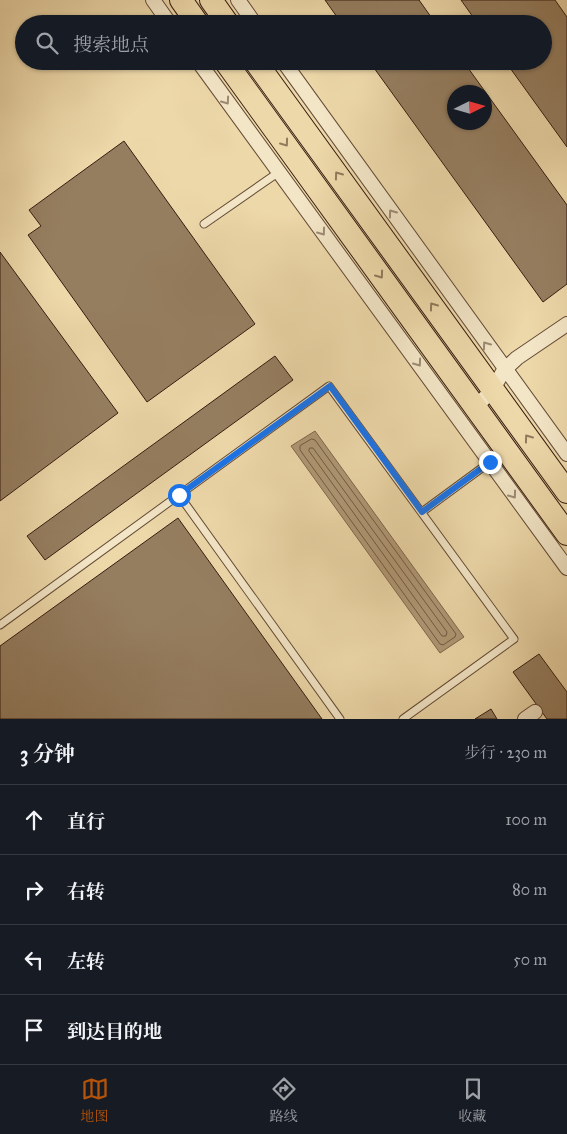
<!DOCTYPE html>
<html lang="zh">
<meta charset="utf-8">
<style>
body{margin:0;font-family:"IM FELL Great Primer","Noto Serif SC",serif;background:#242831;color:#f1f3f6}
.compass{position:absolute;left:447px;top:85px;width:45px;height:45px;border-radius:50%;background:#171b24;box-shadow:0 1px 4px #0004;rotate:85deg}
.stop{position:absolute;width:15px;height:15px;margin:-11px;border:4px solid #1a73e8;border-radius:50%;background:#fff}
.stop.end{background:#1a73e8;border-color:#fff;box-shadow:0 1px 5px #0008}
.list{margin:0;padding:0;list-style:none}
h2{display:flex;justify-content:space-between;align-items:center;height:65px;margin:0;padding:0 20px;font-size:21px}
h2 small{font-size:16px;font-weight:400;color:#9ea1a6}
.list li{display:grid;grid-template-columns:32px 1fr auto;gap:15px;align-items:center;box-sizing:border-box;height:70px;padding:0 20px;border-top:1px solid #363941}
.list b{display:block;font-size:19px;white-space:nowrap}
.list em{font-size:16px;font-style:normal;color:#9ea1a6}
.icon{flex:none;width:28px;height:28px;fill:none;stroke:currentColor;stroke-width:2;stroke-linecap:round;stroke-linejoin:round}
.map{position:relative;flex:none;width:567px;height:719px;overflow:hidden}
.search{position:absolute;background:#171b24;box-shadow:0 1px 4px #0004;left:15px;right:15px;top:15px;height:55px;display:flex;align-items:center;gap:12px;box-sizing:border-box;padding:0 18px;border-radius:28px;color:#9ea1a6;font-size:19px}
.sheet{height:345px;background:#171b24}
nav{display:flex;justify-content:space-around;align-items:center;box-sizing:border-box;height:70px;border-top:1px solid #363941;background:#171b24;font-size:14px;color:#9ea1a6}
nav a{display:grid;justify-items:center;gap:2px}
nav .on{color:#b45309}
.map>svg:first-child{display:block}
.water{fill:#af9875;stroke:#7f664d}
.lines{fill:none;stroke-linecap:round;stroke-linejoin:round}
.shore{stroke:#725a42;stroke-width:1}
.building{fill:#957e60;stroke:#361c10;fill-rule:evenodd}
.service-casing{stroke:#644b36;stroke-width:9}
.minor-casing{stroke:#644b36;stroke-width:16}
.trunk-casing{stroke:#361c10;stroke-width:24}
.service{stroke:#f3e6c7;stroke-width:7}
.minor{stroke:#f3e6c7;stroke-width:14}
.trunk{stroke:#edd8a9;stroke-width:22}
.oneway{stroke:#9e8b75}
.oneway2{stroke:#927a5c}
.route{stroke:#1a73e8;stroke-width:6}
</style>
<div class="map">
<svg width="567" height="719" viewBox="0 0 567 719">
<rect width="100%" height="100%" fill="#edd8a9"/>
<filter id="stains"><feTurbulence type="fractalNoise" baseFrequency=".004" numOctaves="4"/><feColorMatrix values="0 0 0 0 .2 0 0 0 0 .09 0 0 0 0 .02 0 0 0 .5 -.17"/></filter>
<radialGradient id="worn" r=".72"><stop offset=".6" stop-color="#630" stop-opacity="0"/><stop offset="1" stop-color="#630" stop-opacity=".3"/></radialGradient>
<path class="water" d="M315,431L464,637L440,653L291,446Z"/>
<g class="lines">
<g class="shore">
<path d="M312,439L315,440L456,634L455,637L443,645L440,644L300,450V446Z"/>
<path d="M310,448H313L447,632L446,636H442L309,451Z"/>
</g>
</g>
<g class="building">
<path d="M325,0H419L436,24H342Z"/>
<path d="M461,0H555L567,17V147L505,61H543V24H478Z"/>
<path d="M369,61H463L567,205V284L543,302ZM454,92H484V122H454Z"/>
<path d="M124,141L255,324L147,402L28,235L41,226L29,210Z"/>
<path d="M0,252L118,413L0,501Z"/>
<path d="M275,356L293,380L45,560L27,536Z"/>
<path d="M178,518L322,719H0V646Z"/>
<path d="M539,654L567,692V719H547L513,672Z"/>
<path d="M491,709L497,719H475Z"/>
</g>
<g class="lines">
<g class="service-casing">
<g id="service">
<path d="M204,224L279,172"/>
<path d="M179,495L340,719"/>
<path d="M422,512L490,462"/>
<path d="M0,625L329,386L514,639L403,719"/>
</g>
</g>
<g class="minor-casing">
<g id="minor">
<path d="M153,0L170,24"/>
<path d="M238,0L255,24"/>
<path d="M198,61L567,568"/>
<path d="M283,61L567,454"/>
<path d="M476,407L493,389L504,370L517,358L567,324"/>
<path d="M525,719L535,712"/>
</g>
</g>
<g class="trunk-casing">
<g id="trunk">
<path d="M181,0L198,24"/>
<path d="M211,0L228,24"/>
<path d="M225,61L567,534"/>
<path d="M255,61L567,492"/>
</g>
</g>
<use href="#service" class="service"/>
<use href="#minor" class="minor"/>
<use href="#trunk" class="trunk"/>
</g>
<defs><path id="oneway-chevron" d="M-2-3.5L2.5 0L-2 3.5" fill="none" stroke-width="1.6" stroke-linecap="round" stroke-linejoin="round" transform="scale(1.25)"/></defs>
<g class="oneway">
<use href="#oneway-chevron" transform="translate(226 101) rotate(54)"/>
<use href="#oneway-chevron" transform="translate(392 213) rotate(-126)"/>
<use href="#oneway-chevron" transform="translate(322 232) rotate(54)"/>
<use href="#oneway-chevron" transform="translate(486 345) rotate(-126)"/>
<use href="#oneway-chevron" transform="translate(418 363) rotate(54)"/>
<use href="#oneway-chevron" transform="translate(513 495) rotate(54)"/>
</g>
<g class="oneway2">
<use href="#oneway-chevron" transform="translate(285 143) rotate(54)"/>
<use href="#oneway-chevron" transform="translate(338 175) rotate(-126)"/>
<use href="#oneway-chevron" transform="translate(380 275) rotate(54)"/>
<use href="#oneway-chevron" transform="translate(433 306) rotate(-126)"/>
<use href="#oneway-chevron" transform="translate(528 438) rotate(-126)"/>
</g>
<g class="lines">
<path class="route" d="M179,495L330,386L422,512L490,462"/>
</g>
<rect width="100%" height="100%" filter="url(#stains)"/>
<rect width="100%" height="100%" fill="url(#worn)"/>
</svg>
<svg class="compass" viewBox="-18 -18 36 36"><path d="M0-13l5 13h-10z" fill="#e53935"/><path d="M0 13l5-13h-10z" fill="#9ea1a6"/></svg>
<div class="stop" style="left:179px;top:495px"></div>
<div class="stop end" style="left:490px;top:462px"></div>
<div class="search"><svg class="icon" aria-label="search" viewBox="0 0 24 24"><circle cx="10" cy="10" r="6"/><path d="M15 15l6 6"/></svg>搜索地点</div>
</div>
<section class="sheet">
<h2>3 分钟<small>步行 · 230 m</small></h2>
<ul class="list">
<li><svg class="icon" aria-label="ahead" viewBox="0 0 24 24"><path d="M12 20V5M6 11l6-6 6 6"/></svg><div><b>直行</b></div><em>100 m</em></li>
<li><svg class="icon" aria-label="right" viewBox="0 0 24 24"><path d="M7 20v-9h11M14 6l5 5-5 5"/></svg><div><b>右转</b></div><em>80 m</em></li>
<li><svg class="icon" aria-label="left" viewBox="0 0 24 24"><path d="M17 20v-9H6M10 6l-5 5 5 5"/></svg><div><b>左转</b></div><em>50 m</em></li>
<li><svg class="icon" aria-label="arrive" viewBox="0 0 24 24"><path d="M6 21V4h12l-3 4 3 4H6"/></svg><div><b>到达目的地</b></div></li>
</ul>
</section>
<nav>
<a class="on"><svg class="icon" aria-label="map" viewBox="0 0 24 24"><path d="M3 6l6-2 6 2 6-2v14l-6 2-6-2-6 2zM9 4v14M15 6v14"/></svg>地图</a>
<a><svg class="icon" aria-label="directions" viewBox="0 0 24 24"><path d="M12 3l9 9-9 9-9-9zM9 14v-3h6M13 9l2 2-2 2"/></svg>路线</a>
<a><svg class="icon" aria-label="saved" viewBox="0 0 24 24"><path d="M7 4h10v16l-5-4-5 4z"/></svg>收藏</a>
</nav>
